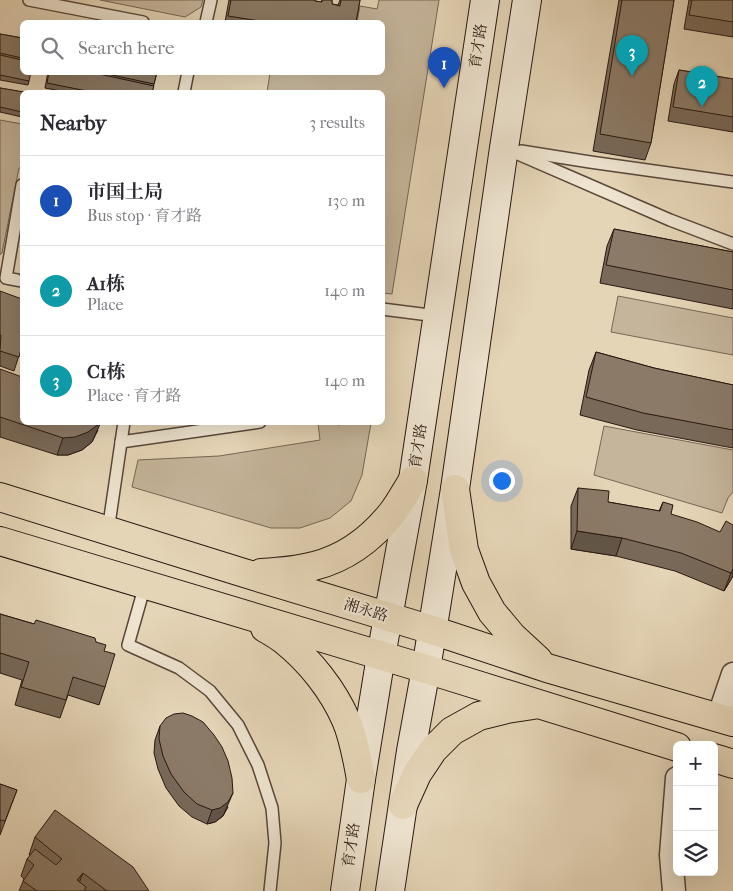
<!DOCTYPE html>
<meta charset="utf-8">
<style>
body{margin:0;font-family:"IM FELL French Canon","Noto Serif SC",serif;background:#f7f7f7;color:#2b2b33}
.controls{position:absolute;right:15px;bottom:15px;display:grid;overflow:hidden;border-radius:8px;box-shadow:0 5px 20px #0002}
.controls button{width:45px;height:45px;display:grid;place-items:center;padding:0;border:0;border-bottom:1px solid #e1e1e2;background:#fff;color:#2b2b33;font:25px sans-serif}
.you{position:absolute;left:501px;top:480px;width:18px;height:18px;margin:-12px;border:4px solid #fff;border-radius:50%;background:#1a73e8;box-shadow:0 0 0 8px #1a73e833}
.badge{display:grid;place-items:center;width:32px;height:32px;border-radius:50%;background:#8f2418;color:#fff;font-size:16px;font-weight:700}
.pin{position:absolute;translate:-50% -41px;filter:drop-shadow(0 1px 2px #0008)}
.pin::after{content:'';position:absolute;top:26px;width:18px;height:15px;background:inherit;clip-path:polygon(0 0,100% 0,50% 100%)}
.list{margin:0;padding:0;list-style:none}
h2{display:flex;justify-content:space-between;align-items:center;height:65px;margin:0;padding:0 20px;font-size:21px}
h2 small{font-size:16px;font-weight:400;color:#7c7c81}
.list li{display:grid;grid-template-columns:32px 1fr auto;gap:15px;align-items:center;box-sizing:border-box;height:90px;padding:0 20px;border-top:1px solid #e1e1e2}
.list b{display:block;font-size:19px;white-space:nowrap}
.list p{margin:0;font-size:16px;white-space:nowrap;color:#7c7c81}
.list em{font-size:16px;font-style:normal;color:#7c7c81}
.icon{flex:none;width:28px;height:28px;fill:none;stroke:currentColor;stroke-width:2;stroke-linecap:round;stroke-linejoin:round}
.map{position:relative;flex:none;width:733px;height:891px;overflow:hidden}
.search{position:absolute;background:#fff;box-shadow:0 5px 20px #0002;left:20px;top:20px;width:365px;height:55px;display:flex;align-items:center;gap:12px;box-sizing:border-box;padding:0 18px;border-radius:8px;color:#7c7c81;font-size:19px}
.panel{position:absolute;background:#fff;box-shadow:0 5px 20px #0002;left:20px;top:90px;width:365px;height:335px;border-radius:8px}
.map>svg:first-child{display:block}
.green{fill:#c5b59b;stroke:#776656}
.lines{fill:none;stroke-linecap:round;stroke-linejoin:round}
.service-casing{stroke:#58473a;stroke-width:14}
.minor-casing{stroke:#58473a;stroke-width:25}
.secondary-casing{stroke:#291810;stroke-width:30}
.primary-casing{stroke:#291810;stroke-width:30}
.service{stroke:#eee4d0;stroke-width:11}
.minor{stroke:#eee4d0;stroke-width:22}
.secondary{stroke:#eee4d0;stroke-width:28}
.primary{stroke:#e5d5b7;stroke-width:28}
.wall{fill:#786959;stroke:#291810}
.shaded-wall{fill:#615548;stroke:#291810}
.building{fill:#8b7a67;stroke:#291810}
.labels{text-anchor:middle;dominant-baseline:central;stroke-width:4;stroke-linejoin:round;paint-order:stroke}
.street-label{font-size:15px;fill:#291810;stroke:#eee4d0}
</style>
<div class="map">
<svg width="733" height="891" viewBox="0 0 733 891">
<rect width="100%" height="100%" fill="#e5d5b7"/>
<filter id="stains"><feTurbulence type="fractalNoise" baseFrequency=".004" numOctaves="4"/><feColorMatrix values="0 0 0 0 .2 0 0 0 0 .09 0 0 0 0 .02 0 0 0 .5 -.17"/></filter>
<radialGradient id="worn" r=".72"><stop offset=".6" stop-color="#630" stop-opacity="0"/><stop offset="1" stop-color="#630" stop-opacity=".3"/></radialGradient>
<g class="green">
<path d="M100,0H203L201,7L185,17Z"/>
<path d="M379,0H439L392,294L383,293L382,92H267L270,73L382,72V22H357L360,6L377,9Z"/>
<path d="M0,120L22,124V168H19L2,253L0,255Z"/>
<path d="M618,296L733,318V355L611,332Z"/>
<path d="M318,423H328L340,425V423H371L362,475L351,501L330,518L300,528H271L132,487L138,460L219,456L320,440Z"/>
<path d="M604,426L733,450V492L728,498L722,513L594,475Z"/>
</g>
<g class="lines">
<g class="service-casing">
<g id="service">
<path d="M29,0L143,22"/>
<path d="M206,22L211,0"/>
<path d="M184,92L188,72"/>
<path d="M504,148L670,220L733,244"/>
<path d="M521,151L590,162L733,182"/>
<path d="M22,185L6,278L22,281"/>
<path d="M382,309L437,316"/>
<path d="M121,442L260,422"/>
<path d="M108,531L124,422"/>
<path d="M145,585L128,645L179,668L210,691L238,725L258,765L272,808L275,843L270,891"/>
</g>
</g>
<g class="minor-casing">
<g id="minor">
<path d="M718,718L733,674"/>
<path d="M674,891L671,855L677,778"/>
</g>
</g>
<g class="secondary-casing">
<g id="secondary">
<path d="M345,891L361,779L381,656L413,480L485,0"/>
<path d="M390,891L411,751L426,669L455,489L504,148L527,0"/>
</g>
</g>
<g class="primary-casing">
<g id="primary">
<path d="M455,489L464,550L476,583L492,612L512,636L538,660"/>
<path d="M0,497L244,573L432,630L547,668L733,722"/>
<path d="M0,541L426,669L677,747"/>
<path d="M261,573C279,572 297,571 314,566C346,558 372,538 392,513C400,503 406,491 413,480"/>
<path d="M265,628C272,632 279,636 285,641C310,661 333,690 346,720C354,738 357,759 361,779"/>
<path d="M714,758L733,764"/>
<path d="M403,805L417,774L433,750L452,731L479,716L507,709L533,705"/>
</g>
</g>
<use href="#service" class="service"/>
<use href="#minor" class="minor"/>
<use href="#secondary" class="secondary"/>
<use href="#primary" class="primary"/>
</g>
<g class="wall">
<path d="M229,0H315V1L321,2L322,0H332V4L338,5L340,0H360L356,22H225Z"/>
<path d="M619,0H674L651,143L645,160L593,151Z"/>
<path d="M689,0H733V37L684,29Z"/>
<path d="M0,34L22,38V72L29,81L28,85L0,80Z"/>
<path d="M679,70L733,79V132L668,121L674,84Z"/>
<path d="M48,72H157L152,92H66L45,88Z"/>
<path d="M0,88L22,92V117L0,112Z"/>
<path d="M614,229L733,252V309L600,283L607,246Z"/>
<path d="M22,262V277L20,276Z"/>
<path d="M0,291L22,346L14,371L0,366Z"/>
<path d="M596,352L654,368L733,385V448L637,430L580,415L589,370Z"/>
<path d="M0,369L22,422L98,430L92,442L82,450L68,455H57L0,437Z"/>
<path d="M578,488L608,502L659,511L663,502L671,514L733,576L724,591L675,571L616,556L571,549V506Z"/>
<path d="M0,614L96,642L104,651L105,687L99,705L68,695L60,718L15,705L22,680L0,673Z"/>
<path d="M160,726L228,807L223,816L215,822L207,824L192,817L179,806L166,788L158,769L154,753L155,740Z"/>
<path d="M0,784L17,790L0,835Z"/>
<path d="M35,837L149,891H19L24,879L21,876L27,859L30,856L29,855Z"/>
</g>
<g class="shaded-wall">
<path d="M99,422H101L92,442L82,450L68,455H57L63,438Z"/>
<path d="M577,531L622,538L616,556L571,549Z"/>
<path d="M733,569V576L724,591L731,573Z"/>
<path d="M233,793L223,816L215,822L207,824L212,810Z"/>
<path d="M83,873L76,891L77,880Z"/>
</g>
<g class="building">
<path d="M231,0H315V1L322,2V0H332V4L340,6L341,0H360L356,22H266L228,16Z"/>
<path d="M622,0H674L651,143L600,134Z"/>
<path d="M692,0H733V22L689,15Z"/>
<path d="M0,34L22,38V58L0,53Z"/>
<path d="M0,55L22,60V72H31L29,81L0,75Z"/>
<path d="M679,70L733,79V117L673,107Z"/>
<path d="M49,72H90L154,86L152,92H92L47,83Z"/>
<path d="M98,72H157L154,84Z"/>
<path d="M0,88L24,92H22V112L0,107Z"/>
<path d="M614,229L733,252V290L606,265Z"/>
<path d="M0,291L22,299V346L19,357L0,351L1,335H0Z"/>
<path d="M596,352L654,368L733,385V430L643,413L586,397Z"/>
<path d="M0,369L22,377V422H99V424L88,432L75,437L63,438L0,417Z"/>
<path d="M578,488L609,491L608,502L660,511L663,502L673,505L671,514L697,522L720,532L726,521L733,525V569L731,573L681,553L622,538L577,531Z"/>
<path d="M0,614L34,624L36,620L95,638L96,642L106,645L104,651L115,654L105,687L73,677L66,700L21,687L29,662L0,653Z"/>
<path d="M183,713L192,716L203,722L214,735L222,747L228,761L232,778L233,793L228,802L220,808L212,810L197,804L184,792L171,774L163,756L159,739L160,726L166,718L174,714Z"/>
<path d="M0,784L17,790L5,821L0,820Z"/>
<path d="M55,810L133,867L149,891H107L83,873L77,880L86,887L84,891H37L23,881L34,865L27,859L35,849L56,865L62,859L35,837Z"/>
</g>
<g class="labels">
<g class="street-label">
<text transform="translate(478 46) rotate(-81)">育才路</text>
<text transform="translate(418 446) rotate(-81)">育才路</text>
<text transform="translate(366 610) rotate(17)">湘永路</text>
<text transform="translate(351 845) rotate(-82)">育才路</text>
</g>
</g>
<rect width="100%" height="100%" filter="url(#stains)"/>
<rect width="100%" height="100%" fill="url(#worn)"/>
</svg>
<div class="controls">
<button>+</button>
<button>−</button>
<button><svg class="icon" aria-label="layers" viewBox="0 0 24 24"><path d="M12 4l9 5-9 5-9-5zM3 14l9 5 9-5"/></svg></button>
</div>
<div class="you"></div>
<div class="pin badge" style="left:444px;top:88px;background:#1a4fb4">1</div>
<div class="pin badge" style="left:702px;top:107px;background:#0f9aa8">2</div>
<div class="pin badge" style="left:632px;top:76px;background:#0f9aa8">3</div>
<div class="search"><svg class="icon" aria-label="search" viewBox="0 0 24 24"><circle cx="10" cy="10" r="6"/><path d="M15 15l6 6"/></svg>Search here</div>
<section class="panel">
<h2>Nearby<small>3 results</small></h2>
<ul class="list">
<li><span class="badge" style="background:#1a4fb4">1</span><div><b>市国土局</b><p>Bus stop · 育才路</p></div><em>130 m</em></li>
<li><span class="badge" style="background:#0f9aa8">2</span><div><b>A1栋</b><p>Place</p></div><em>140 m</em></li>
<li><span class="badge" style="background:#0f9aa8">3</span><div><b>C1栋</b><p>Place · 育才路</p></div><em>140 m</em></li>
</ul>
</section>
</div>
